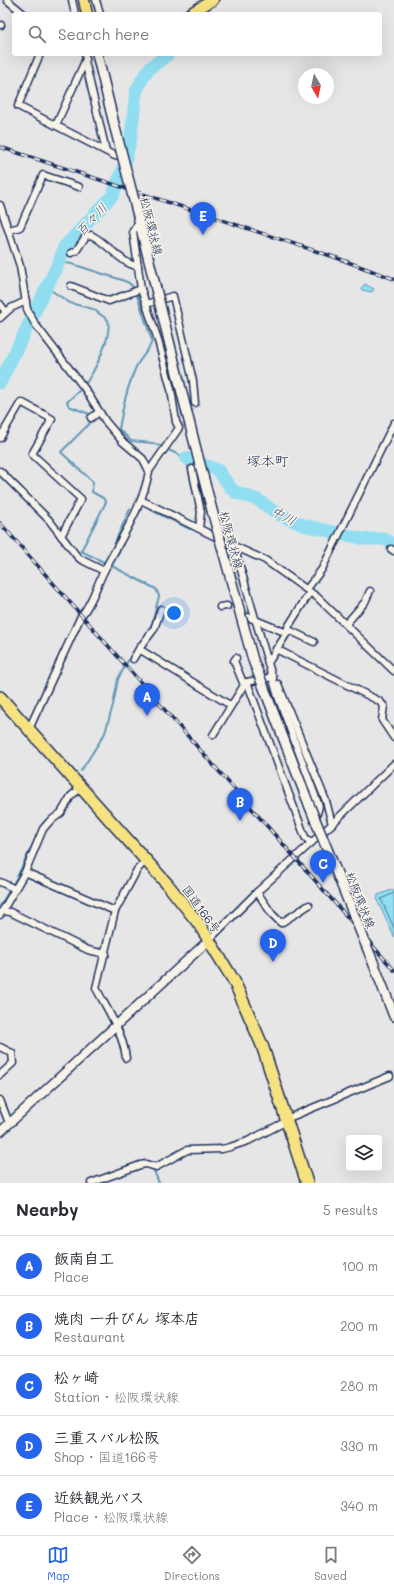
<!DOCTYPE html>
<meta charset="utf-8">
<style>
body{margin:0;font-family:Mali,"Klee One",sans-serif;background:#f2f2f3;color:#2b2b33}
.controls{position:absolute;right:12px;bottom:12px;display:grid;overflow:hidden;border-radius:4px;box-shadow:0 4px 16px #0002}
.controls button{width:36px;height:36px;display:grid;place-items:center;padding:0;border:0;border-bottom:1px solid #e1e1e2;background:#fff;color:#2b2b33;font:20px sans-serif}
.compass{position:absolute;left:298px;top:68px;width:36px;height:36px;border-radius:50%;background:#fff;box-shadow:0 4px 16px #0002;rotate:171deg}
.you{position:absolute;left:174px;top:613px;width:14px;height:14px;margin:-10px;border:3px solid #fff;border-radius:50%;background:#1a73e8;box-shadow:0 0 0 6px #1a73e833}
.badge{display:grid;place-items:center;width:26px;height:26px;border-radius:50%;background:#2563eb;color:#fff;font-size:13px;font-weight:700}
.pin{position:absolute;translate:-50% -33px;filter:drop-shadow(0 1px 2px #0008)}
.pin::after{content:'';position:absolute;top:21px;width:14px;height:12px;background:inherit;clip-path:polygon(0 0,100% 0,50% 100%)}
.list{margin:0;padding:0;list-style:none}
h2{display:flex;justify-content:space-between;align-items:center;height:52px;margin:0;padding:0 16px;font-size:17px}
h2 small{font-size:13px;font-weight:400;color:#7c7c81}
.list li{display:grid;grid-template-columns:26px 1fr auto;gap:12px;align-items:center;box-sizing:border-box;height:60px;padding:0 16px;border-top:1px solid #e1e1e2}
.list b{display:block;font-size:15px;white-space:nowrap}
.list p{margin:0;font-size:13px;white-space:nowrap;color:#7c7c81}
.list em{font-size:13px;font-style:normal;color:#7c7c81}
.icon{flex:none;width:22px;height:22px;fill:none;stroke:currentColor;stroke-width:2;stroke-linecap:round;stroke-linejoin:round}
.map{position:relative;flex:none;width:394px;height:1183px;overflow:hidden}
.search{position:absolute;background:#fff;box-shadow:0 4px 16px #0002;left:12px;right:12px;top:12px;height:44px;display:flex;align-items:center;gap:10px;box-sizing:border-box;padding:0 14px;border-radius:4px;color:#7c7c81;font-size:15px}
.sheet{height:352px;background:#fff}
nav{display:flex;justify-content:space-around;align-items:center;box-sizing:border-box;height:56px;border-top:1px solid #e1e1e2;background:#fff;font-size:11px;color:#7c7c81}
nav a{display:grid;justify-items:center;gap:2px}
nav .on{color:#2563eb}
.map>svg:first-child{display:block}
.water{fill:#91def1;stroke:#6298b6}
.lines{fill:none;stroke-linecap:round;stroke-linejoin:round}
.shore{stroke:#4a7599;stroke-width:1}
.stream{stroke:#6298b6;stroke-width:2}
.river{stroke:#91def1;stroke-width:13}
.minor-tunnel{stroke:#bec1cc;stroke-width:6;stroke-dasharray:6 3;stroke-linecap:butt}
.minor-casing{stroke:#1b2f5e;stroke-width:9}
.tertiary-casing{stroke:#1b2f5e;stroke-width:11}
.secondary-casing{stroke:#1b2f5e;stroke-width:12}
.primary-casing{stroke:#1b2f5e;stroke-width:13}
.trunk-casing{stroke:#1b2f5e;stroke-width:14}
.minor{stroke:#f7f3e8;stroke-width:6}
.tertiary{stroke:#f7f3e8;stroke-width:8}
.secondary{stroke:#f7f3e8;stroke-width:9}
.primary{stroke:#f6e281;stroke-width:10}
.trunk{stroke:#f6e281;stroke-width:11}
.rail-casing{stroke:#1b2f5e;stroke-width:3.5}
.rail{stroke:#f7f3e8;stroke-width:2;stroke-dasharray:6;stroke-linecap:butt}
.secondary-bridge-casing{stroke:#1b2f5e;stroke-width:12;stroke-linecap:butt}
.secondary-bridge{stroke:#f7f3e8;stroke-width:9}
.labels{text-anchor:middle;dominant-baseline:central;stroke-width:3;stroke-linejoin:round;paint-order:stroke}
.street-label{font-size:12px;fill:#1b2f5e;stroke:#f7f3e8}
.water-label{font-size:13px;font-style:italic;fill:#33527b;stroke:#f7f3e8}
.quarter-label{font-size:14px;fill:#1b2f5e;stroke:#f7f3e8}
</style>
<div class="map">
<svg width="394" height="1183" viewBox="0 0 394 1183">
<rect width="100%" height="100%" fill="#e7e6e7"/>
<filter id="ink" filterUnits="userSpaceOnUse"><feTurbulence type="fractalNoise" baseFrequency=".025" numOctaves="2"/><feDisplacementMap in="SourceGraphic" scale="8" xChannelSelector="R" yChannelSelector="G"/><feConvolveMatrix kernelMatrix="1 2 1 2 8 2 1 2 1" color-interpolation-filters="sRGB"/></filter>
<g filter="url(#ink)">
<g class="water">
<path d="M365,284L374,289L372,292L362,290L361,288Z"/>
<path d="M394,889V937L377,900L378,895Z"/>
</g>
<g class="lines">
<path class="shore" d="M394,893L381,899L394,928"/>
<g class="stream">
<path d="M59,262L72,264L122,280L129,283L135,289L152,341C149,351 141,357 136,367C127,387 123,407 119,429L131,441L153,443L186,458L195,499"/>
<path d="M46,287L70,303L93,309L108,320C112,337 95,370 86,383"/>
<path d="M81,389L67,402L69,406L92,415"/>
<path d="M94,419L61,452L93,482L92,492L103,498L106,502L81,551L112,566"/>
<path d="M151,510L190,529"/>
<path d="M116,540L130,509"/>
<path d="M81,771L105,733L113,705L118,679L130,657L152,624L159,596L156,589L112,566L123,545"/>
<path d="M0,906L16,879L43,823L60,810"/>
<path d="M239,1141L249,1137"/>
<path d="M159,1183L154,1171L155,1164L167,1157"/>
</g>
<g class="river">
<path d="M0,383L59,262L64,247L113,195L125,163L131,136L136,92L142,79L150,68L168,54"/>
<path d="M186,458L218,470L230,487L235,492L258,500L278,514L303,525L364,539H384L394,544"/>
</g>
<g class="minor-tunnel">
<path d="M179,428L195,403"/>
<path d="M227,606L241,613"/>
</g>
<g class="minor-casing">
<g id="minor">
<path d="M7,0L24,14"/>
<path d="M72,0L75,14"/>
<path d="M96,0L100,14"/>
<path d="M0,25H1"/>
<path d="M40,54L18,106L115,156"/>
<path d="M85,61L106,151"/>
<path d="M56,125L86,59L85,54"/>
<path d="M0,205L20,266L27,309L35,324L85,389L106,422L123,442L143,459L149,471C143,507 121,538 105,569C97,584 92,604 81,616L29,729"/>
<path d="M139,222L133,231L141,289L157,337L171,389L176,422L179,428L149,471"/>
<path d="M9,230L20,227L43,175L79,187"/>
<path d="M71,253L76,251L86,236L91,235C108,243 122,265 138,266"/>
<path d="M71,286L109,301L141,289"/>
<path d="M0,304L6,312"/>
<path d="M146,304L173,296L193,381L195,403"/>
<path d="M0,318L11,308L26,301"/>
<path d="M91,418L99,412"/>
<path d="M0,438L21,402L52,419L32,454L81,499L61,536"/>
<path d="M192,469L201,512L199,528"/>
<path d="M0,471L49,520L76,555L80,559L104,571"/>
<path d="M141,500L234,546L265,560L317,597L394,671"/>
<path d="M234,546L278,697L319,806L315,821"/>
<path d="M391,549L394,551"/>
<path d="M307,589L322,569L394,423"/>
<path d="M220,607L227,606"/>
<path d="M161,609L154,629L139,649L230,705"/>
<path d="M248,617L287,633L268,663"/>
<path d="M346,624L365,602L370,591"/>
<path d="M289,630L314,642"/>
<path d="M287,633L288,627L310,592"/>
<path d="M276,649L379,701L384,706L382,720L394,738"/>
<path d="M236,658L234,661L244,685"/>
<path d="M133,659L139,649"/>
<path d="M247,682L305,837L311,843"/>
<path d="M278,684L326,801L332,824"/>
<path d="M213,735L244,685L247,682L273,677"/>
<path d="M25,872L115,911"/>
<path d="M0,882L15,889"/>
<path d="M257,892L272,914L281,923L309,905"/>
<path d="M2,911L10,912L88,950L106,954"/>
<path d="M0,915L25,872L43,829L49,822L61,813L71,796L82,787"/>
<path d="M209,940L257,892L332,824L394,764"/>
<path d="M0,1047L12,1053L13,1063L0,1075"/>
<path d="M126,1058C123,1033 108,1011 96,988L115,911L137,870L146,860"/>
<path d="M0,1100L9,1123"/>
<path d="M286,1119L390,1076"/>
<path d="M91,1183L140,1165L146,1164L156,1167L187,1150L222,1149L230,1147L248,1141L287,1121"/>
</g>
</g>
<g class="tertiary-casing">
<path id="tertiary" d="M0,1132L209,940"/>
</g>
<g class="secondary-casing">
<g id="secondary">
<path d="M97,54L115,128"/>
<path d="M136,208L156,289"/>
<path d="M197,453L213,514"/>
<path d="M264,688L310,807"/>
<path d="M373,962L394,1016"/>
</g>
</g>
<g class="primary-casing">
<g id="primary">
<path d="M84,0L87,14"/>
<path d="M189,14L213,0"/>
</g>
</g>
<g class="trunk-casing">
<path id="trunk" d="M0,697L168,885L199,924L234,981L262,1045L307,1183"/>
</g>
<use href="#minor" class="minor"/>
<use href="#tertiary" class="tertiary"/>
<use href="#secondary" class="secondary"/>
<use href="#primary" class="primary"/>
<use href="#trunk" class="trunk"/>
<g class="rail-casing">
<g id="rail">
<path d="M0,147L337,258L394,279"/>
<path d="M0,523L394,970"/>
</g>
</g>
<use href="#rail" class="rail"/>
<g class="secondary-bridge-casing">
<g id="secondary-bridge">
<path d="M115,128L136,208"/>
<path d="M156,289L197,453"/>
<path d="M213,514L253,660L264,688"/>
<path d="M310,807L373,962"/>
</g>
</g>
<use href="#secondary-bridge" class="secondary-bridge"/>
</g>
</g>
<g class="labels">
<g class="street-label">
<text transform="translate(152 226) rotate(76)">松阪環状線</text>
<text transform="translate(232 540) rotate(75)">松阪環状線</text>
<text transform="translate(361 900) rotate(68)">松阪環状線</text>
<text transform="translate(202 909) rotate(54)">国道166号</text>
</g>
<g class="water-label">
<text transform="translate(91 219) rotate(-47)">百々川</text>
<text transform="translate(284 515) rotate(28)">中川</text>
</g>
<g class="quarter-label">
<text x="268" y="460">塚本町</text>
</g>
</g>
</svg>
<div class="controls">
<button><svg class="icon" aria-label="layers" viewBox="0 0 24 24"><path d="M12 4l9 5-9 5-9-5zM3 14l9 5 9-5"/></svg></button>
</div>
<svg class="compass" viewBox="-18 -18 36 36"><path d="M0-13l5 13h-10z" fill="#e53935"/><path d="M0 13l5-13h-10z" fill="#7c7c81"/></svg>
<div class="you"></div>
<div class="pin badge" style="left:147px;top:716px">A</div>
<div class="pin badge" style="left:240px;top:821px">B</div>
<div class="pin badge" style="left:323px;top:883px">C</div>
<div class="pin badge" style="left:273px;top:962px">D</div>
<div class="pin badge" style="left:203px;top:235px">E</div>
<div class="search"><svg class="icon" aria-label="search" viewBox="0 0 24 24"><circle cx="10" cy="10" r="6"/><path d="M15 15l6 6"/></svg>Search here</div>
</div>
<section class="sheet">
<h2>Nearby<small>5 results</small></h2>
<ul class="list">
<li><span class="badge">A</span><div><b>飯南自工</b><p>Place</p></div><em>100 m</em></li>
<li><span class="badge">B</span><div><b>焼肉 一升びん 塚本店</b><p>Restaurant</p></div><em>200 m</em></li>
<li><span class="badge">C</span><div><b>松ヶ崎</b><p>Station · 松阪環状線</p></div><em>280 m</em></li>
<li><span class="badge">D</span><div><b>三重スバル松阪</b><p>Shop · 国道166号</p></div><em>330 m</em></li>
<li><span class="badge">E</span><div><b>近鉄観光バス</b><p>Place · 松阪環状線</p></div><em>340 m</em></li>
</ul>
</section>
<nav>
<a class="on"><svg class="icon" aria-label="map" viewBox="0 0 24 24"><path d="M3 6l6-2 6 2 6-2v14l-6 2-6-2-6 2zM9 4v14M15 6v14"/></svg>Map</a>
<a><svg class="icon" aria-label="directions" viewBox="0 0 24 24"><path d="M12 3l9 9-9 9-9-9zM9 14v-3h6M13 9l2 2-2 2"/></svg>Directions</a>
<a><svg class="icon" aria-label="saved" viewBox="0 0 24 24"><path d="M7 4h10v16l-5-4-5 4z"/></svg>Saved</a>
</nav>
